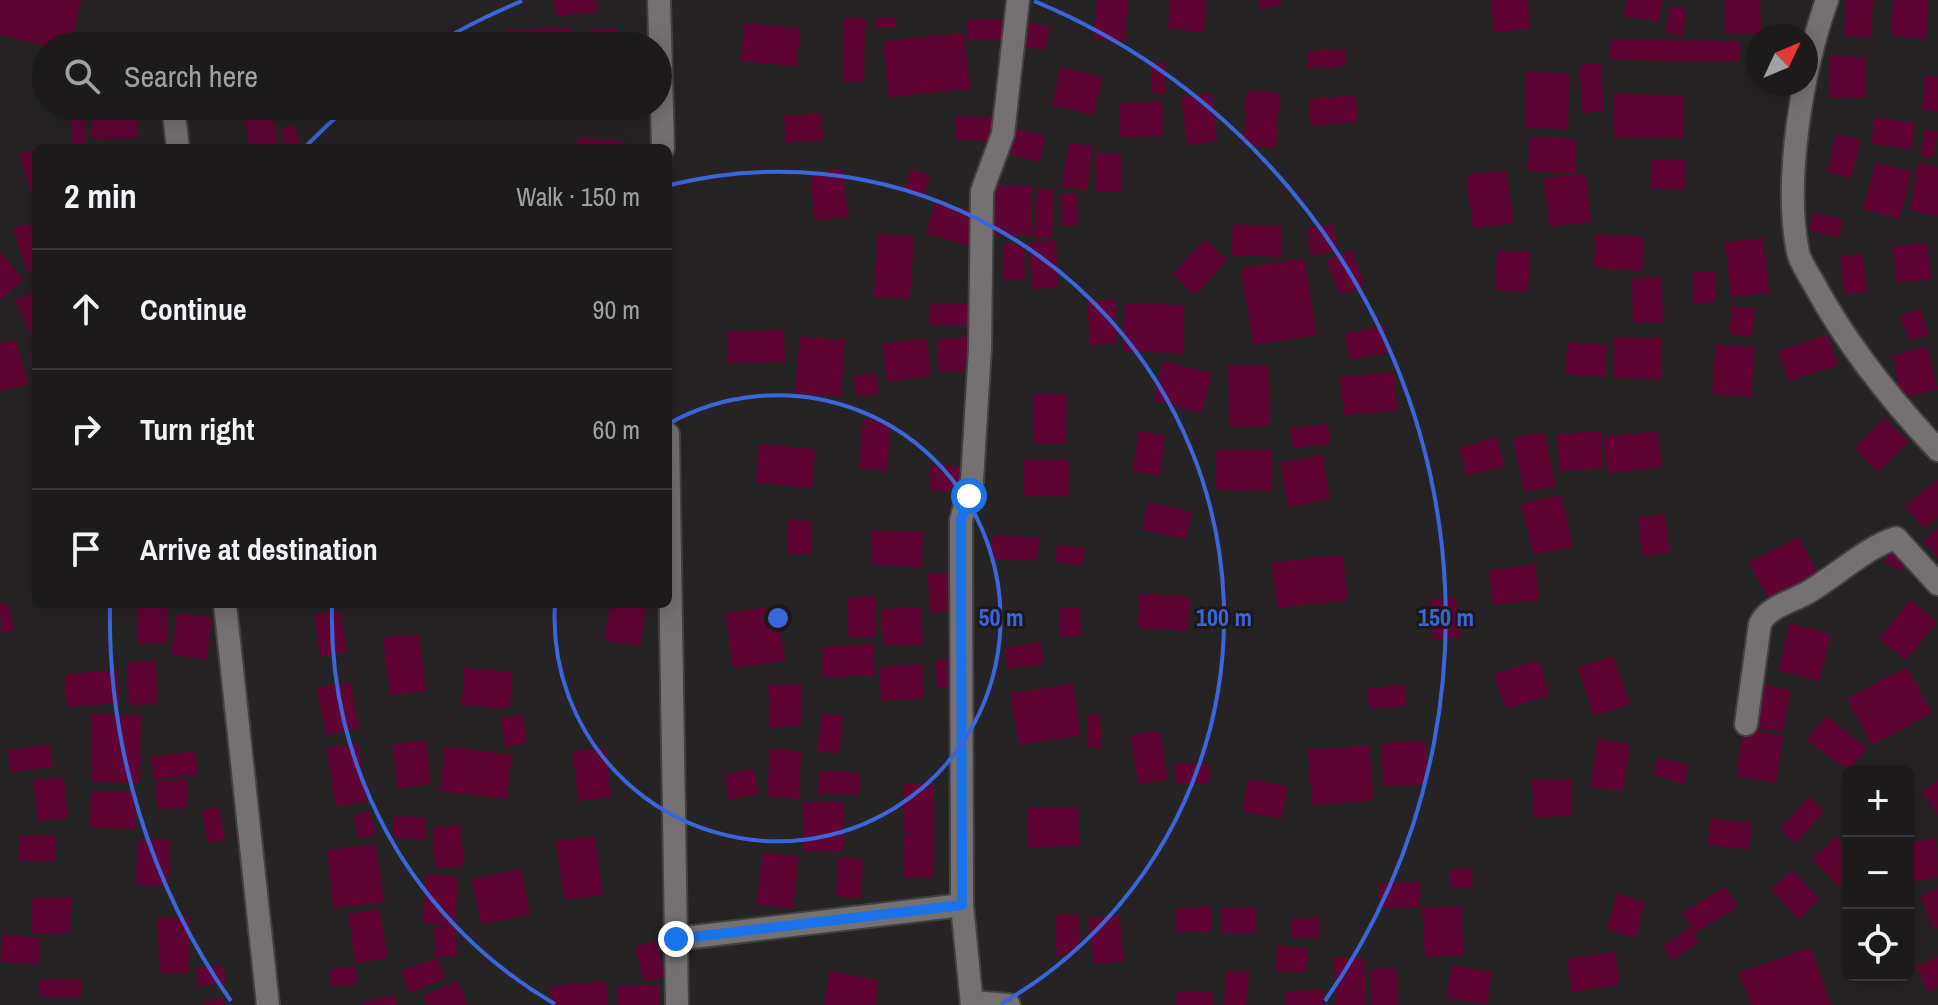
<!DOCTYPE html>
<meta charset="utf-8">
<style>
body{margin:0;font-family:"Archivo Narrow",sans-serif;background:#292728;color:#f1f3f6}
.controls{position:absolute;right:24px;bottom:24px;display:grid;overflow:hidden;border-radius:12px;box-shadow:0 4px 20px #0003}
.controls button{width:72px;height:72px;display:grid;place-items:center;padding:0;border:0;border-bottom:2px solid #3a383a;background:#1c1a1b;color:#f1f3f6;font:40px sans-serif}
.compass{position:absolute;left:1746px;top:24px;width:72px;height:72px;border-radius:50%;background:#1c1a1b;box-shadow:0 4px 20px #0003;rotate:46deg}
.stop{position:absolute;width:24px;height:24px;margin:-18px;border:6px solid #1a73e8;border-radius:50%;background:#fff}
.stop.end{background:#1a73e8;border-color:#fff;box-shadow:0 2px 8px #0008}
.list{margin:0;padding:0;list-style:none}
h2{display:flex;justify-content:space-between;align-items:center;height:104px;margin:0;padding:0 32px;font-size:34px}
h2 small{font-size:26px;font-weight:400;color:#a0a1a3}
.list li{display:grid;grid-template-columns:52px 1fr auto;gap:24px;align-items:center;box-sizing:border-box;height:120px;padding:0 32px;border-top:2px solid #3a383a}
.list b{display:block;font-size:30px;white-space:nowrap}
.list em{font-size:26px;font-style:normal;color:#a0a1a3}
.icon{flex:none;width:44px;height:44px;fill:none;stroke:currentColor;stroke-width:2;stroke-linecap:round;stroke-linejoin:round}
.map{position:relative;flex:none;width:1938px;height:1005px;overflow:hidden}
.search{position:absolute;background:#1c1a1b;box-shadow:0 4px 20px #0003;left:32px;top:32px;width:640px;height:88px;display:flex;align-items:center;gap:20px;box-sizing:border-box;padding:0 28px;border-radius:44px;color:#a0a1a3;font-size:30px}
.panel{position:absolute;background:#1c1a1b;box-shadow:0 4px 20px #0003;left:32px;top:144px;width:640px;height:464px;border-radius:12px}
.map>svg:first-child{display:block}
.building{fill:#600533}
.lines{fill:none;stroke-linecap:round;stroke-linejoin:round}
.minor-casing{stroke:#434041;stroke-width:26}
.minor{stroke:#757072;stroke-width:22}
.route{stroke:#1a73e8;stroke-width:10}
.ring{fill:none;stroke:#3b65da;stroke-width:4}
.centre{fill:#3b65da;stroke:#1d191a;stroke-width:4}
.ring-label{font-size:24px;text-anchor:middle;font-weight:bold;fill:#3b65da;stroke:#1d191a;stroke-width:6;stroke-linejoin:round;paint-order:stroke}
</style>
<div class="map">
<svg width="1938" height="1005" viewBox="0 0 1938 1005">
<rect width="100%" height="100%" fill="#262324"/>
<g class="building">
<path d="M0,0H81L71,46H47L0,35Z"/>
<path d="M554,0H596L598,12L556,16Z"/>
<path d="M1097,0H1128L1124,42L1093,39Z"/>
<path d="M1170,0H1206L1204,32L1168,29Z"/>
<path d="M1259,0H1282V5L1260,9Z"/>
<path d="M1491,0H1528L1530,29L1494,32Z"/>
<path d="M1627,0H1663L1659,22L1624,16Z"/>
<path d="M1725,0H1760L1761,34L1725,33Z"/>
<path d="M1846,0H1873L1871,38L1844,36Z"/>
<path d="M1893,0H1928L1926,39L1891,36Z"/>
<path d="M1669,6L1686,8L1683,35L1666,32Z"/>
<path d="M844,17L865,18L864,81H843Z"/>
<path d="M875,18H895L896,27H875Z"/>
<rect x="968" y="20" width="41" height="19"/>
<path d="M1021,21L1049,26L1045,50L1018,45Z"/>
<path d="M744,23L800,28L797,66L741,61Z"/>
<path d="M571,27L572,46H508L507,30Z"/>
<path d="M617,28V46H589V29Z"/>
<path d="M964,33L970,89L888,97L883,41Z"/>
<path d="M624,35H638V46H623Z"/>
<path d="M1610,39L1741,41L1740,62L1610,60Z"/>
<path d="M1345,49L1346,66L1308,68L1307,51Z"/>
<path d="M1830,56L1866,57L1865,97H1830Z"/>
<path d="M37,62L46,64V93L33,91Z"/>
<path d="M1152,62L1166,63L1165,93H1152Z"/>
<path d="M1601,63L1604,111L1583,113L1579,65Z"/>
<path d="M1060,67L1103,77L1094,115L1052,105Z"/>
<path d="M1526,72L1569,73L1568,129L1525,128Z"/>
<path d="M1925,76L1938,77V111L1922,110Z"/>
<path d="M1247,90L1280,93L1276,148L1243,145Z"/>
<path d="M1212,93L1217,141L1187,145L1181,97Z"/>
<path d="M1614,94L1683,95V138H1614Z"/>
<path d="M1356,95L1358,122L1311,126L1309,99Z"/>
<path d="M1162,102L1163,136L1120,137L1119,103Z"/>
<path d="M91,106H138V138L92,139Z"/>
<path d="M242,106H271L278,143L250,148Z"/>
<rect x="71" y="107" width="14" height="41"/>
<path d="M821,113L823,140L786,143L784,116Z"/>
<path d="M955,116L996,117L995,141L955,140Z"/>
<path d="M1875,117L1915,123L1911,150L1871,143Z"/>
<path d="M295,125L301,148H285L280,129Z"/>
<path d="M1014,128L1045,136L1040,162L1008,154Z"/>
<path d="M1925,129L1938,132L1933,158L1920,156Z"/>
<path d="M1836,134L1861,140L1851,178L1827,172Z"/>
<path d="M577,137L624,141V148H576Z"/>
<path d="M1530,137L1576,139L1575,174L1528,171Z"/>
<path d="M528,143L548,146V148H527Z"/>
<path d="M1069,143L1093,146L1087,190L1062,187Z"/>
<path d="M36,149V197L32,198L19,154Z"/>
<path d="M1096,153H1122L1121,192H1096Z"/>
<path d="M1651,160H1686V190L1651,189Z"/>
<path d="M1876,162L1912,172L1899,219L1863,209Z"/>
<path d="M1918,163L1938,167V216L1910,210Z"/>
<path d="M843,169L848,217L815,220L810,172Z"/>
<path d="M911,169L930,175L923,198L904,192Z"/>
<path d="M1506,170L1514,223L1473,228L1466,175Z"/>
<path d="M1586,174L1591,222L1549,226L1544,178Z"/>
<path d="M991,185L1031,186V236L991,235Z"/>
<path d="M1037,189L1054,190L1052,238L1034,237Z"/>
<path d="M1061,193H1077V225H1062Z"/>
<path d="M936,201L979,213L969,246L926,233Z"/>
<path d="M1813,213L1843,219L1839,237L1809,230Z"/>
<path d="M30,223L36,243V270L27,273L13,228Z"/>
<path d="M1233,224L1282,226V257L1231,255Z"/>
<path d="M1333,224L1338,251L1311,256L1307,228Z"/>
<path d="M878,234L914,236L910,299L874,297Z"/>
<path d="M1596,234L1644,237L1642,271L1594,268Z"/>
<path d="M1763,238L1769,293L1731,297L1725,242Z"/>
<path d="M1205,239L1227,260L1195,295L1172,274Z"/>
<path d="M1056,240L1058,287L1032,289L1029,242Z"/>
<path d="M1024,243L1025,279L1004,280L1003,244Z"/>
<path d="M1927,243L1932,279L1897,283L1892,247Z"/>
<path d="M1352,250L1365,285L1340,295L1326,260Z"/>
<path d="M1497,250L1530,252L1528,292L1495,290Z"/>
<path d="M0,252L24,280L0,300Z"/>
<path d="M1862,254L1867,291L1845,295L1840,256Z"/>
<path d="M1304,258L1317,335L1253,345L1241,268Z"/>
<path d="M1715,271L1716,302L1694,303L1693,272Z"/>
<path d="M1632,278H1662L1663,322L1633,323Z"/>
<path d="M36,291V331L30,334L15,300Z"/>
<path d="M1115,300L1117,343L1090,345L1087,301Z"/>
<path d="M1125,303L1184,305L1183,353L1123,351Z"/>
<path d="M930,304H974V325L930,326Z"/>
<path d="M1732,306L1755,308L1752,336L1729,334Z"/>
<path d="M1920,309L1929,334L1909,340L1900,316Z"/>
<path d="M1384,326L1388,353L1349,360L1345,333Z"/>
<path d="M784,330L785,362L728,363V331Z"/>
<path d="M1827,335L1838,365L1789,381L1778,351Z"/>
<path d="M800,336L845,340L841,397L795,393Z"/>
<path d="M974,336L976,370L939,372L937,339Z"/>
<path d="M1614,337L1662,338L1661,379L1613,378Z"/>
<path d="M926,338L931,376L887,382L882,344Z"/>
<path d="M16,340L28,384L0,391V344Z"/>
<path d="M1567,342L1607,345L1605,377L1566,374Z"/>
<path d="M1716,344L1755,347L1751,397L1712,394Z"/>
<path d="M1927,346L1938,389L1903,398L1892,356Z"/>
<path d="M36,352V378H33L29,353Z"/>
<path d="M1163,361L1211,373L1202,413L1154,401Z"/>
<path d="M1268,365L1270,426L1230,427L1228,366Z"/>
<path d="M1394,372L1398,411L1344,415L1340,377Z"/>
<path d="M876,373L879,393L857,397L854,376Z"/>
<path d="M1033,393H1067L1066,443H1033Z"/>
<path d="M1885,418L1909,442L1877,472L1854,447Z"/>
<path d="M863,419L891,423L887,471L859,468Z"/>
<path d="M1328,424L1330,444L1293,448L1290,428Z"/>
<path d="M1138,431L1165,435L1160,476L1133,471Z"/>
<path d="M1601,431L1603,468L1560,471L1557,434Z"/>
<path d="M1657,431L1662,467L1608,473L1603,437Z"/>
<path d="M1544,432L1556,486L1524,492L1513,438Z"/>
<path d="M1497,437L1505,466L1467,476L1459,448Z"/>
<path d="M759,444L815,449L813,488L756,483Z"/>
<path d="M1215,449H1271V491L1215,490Z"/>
<path d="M1323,455L1330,499L1288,507L1280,462Z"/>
<path d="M1069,459L1070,496H1024V460Z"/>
<path d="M930,465L968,467L967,493L929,490Z"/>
<path d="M1938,479V517L1924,529L1905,506Z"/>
<path d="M1561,495L1573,546L1534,555L1521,504Z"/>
<path d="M1148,502L1192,512L1186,539L1142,530Z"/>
<path d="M1665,514L1670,553L1642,556L1638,517Z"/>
<path d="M788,520L812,521V553H788Z"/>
<path d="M1938,528V558L1923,541Z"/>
<path d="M872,530L923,532L922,567L871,565Z"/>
<path d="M992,536L1039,537L1038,560L992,559Z"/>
<path d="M1800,537L1818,574L1768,599L1749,562Z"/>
<path d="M1057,544L1085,548L1083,566L1055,562Z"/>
<path d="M1890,551L1908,560L1903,571L1884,562Z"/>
<path d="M1343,555L1348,600L1277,608L1272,562Z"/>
<path d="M1535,564L1539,600L1493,605L1489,570Z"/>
<path d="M955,572L958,611L931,613L927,574Z"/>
<path d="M1140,593L1190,597L1188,631L1138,628Z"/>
<path d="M875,596L876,637H848V597Z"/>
<path d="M1456,597L1461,637L1433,640L1428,601Z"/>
<path d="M1911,600L1937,622L1906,660L1879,638Z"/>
<path d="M7,603L15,629L1,634L0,605Z"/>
<path d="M137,604H167V644L138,643Z"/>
<path d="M610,604H647L640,646L604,640Z"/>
<path d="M777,606L785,661L733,668L725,613Z"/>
<path d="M921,607L923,644L883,646L881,609Z"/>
<path d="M1059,607H1080L1081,636L1060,637Z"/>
<path d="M340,611L347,652L320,656L314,615Z"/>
<path d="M177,613L212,617L207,659L171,655Z"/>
<path d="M1790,623L1831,634L1819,681L1778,670Z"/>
<path d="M419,634L426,691L390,695L383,638Z"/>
<path d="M1041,642L1044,664L1008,669L1004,648Z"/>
<path d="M873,644L875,675L823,678L821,647Z"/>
<path d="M1613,656L1630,704L1594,716L1578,667Z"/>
<path d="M949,658L952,686L938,688L935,660Z"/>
<path d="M1538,660L1550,695L1506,709L1494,674Z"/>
<path d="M156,661L158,704L129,705L127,662Z"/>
<path d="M922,664L924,698L881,701L879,667Z"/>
<path d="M1907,667L1932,713L1872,745L1847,698Z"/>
<path d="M464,668L512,672L510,708L462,705Z"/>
<path d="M117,670L120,703L67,707L65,674Z"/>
<path d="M350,682L359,729L326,735L317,688Z"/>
<path d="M1756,683L1791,690L1783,732L1748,726Z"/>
<path d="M801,684L802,726L770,727L768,685Z"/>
<path d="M1073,684L1081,735L1019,745L1010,693Z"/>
<path d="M1405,685L1407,706L1369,709L1367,688Z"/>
<path d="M92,714L141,715L140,783L91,782Z"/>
<path d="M522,714L527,743L506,747L500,719Z"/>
<path d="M822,714L843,716L839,753L817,751Z"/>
<path d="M1087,714H1100L1102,748H1088Z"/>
<path d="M1826,716L1867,748L1849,771L1807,740Z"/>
<path d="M1744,729L1783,736L1776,783L1736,776Z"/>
<path d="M1160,731L1168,780L1138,784L1130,735Z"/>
<path d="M1598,739L1630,744L1623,791L1591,787Z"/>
<path d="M426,740L431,784L398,788L392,744Z"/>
<path d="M1426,741L1428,784L1383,786L1381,743Z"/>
<path d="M358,743L367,802L336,806L327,748Z"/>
<path d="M50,744L53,767L11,772L8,750Z"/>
<path d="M1369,745L1374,800L1312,805L1308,750Z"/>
<path d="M445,746L512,755L507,799L440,791Z"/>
<path d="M606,748L611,797L578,801L573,751Z"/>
<path d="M770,749L801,751L799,799L767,797Z"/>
<path d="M195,751L198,774L154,780L151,757Z"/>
<path d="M1658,757L1688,765L1684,784L1653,775Z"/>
<path d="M1176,764H1209L1210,784H1176Z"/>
<path d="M754,769L759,794L729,800L724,775Z"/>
<path d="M819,771L860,773V795L818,793Z"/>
<path d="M64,777L68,818L38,821L33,780Z"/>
<path d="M1248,779L1287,786L1282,818L1243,812Z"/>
<path d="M1571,779L1572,816L1534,817L1532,780Z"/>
<path d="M187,780L188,808L157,809L156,781Z"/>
<path d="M1938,780V815L1921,792Z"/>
<path d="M904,783H934V877H904L903,833L916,832H903Z"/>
<path d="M91,791L136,792L135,829L90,828Z"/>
<path d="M1809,797L1824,811L1796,843L1780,829Z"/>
<rect x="804" y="801" width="39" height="51"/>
<path d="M219,807L225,840L208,843L202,810Z"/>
<path d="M1078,807L1079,846L1028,847L1027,808Z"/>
<path d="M370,811L376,835L359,839L353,815Z"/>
<path d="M393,816L425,817V839L393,838Z"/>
<path d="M1711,818L1752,823L1749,849L1708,845Z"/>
<path d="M461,826L464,866L435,868L433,827Z"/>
<path d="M19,835H55L56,861L19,862Z"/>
<path d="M595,836L603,895L564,900L556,841Z"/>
<path d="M1836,836L1848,849V879L1839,887L1812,859Z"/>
<path d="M1936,838L1938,877L1908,882V843Z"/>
<path d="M138,839L170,840L168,886L136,885Z"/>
<path d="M376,844L384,902L334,908L327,850Z"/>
<path d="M763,852L799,857L793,909L756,904Z"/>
<path d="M838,857L863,859L861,898L836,896Z"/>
<path d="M1471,868L1472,887H1450L1449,869Z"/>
<path d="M521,869L530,915L481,924L472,879Z"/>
<path d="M1792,870L1820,899L1798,919L1771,889Z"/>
<path d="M426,874L458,877L455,925L423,923Z"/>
<path d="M1420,882V907H1380V883Z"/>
<path d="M1726,887L1738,907L1694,933L1682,912Z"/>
<path d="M1938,888V928L1934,930L1920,896Z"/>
<path d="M1617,893L1645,902L1635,938L1607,929Z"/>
<path d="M32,898H71L70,933H32Z"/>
<path d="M1211,906L1212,931L1176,933L1175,909Z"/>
<path d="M1461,906L1464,955L1425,957L1422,907Z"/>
<path d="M1222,907L1256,908V934L1221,933Z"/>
<path d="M379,909L388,958L356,963L348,914Z"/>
<path d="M1078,914L1080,954L1056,955L1055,915Z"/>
<path d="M1119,915L1124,961L1094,964L1088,918Z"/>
<path d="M190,917V973H159L158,918Z"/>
<path d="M1319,918V938H1292V919Z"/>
<path d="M455,925L457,956L436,957L434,927Z"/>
<path d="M1690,928L1699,942L1672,960L1663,946Z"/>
<path d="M3,934L40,938L38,965L0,962Z"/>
<path d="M657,941L665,977L644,982L636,946Z"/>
<path d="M1278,946L1308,948L1306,973L1276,971Z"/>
<path d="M1810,947L1831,1005H1751L1739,973Z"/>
<path d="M1615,952L1620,984L1572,992L1567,959Z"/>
<path d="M1938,956V987L1928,992L1916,967Z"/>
<path d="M1364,957L1366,1005H1336L1334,958Z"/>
<path d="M437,958L446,978L409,993L401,971Z"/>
<path d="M1452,965L1492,972L1487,1004L1447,998Z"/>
<path d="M224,966L226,983L198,986L196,968Z"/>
<path d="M355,966L357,984L332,987L329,969Z"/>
<path d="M1396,968L1398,1005H1372L1370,969Z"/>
<path d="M1227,970L1249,972L1246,1005H1224Z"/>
<path d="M830,971L879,980L875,1005H824Z"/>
<path d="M40,980H81L82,997H40Z"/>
<path d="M457,981L468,1005H426L423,996Z"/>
<path d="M606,981L608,1005H551L550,986Z"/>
<path d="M618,985L660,986V1005H617Z"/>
<path d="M1324,990V1005H1286V991Z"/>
<path d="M1177,991L1214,992V1005H1176Z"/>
<path d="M394,995L397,1005H362V1002Z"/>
<path d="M223,998L224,1005H204V1001Z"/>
</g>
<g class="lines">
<g class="minor-casing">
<g id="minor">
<path d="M659,0L663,148"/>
<path d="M1827,0C1803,68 1783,180 1798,252C1800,263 1809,274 1814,284C1847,345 1891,400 1938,450"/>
<path d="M173,106L178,148"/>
<path d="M668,434L677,1005"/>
<path d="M225,604L268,1005"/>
<path d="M1746,724L1760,624C1767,608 1790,602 1805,594C1834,578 1866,547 1896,538L1938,584"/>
<path d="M676,939L962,905"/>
<path d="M972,1002L1009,1005"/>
<path d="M972,1005L962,905L961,520L972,481L980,349L982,191L1003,134L1018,0"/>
</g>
</g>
<use href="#minor" class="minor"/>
</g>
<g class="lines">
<path class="route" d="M676,939L962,905L961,520L969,496"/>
</g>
<g class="ring">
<path d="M668 424A223 223 0 1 1 555 604"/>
<path d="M555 1004A446 446 0 0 1 332 606M670 185A446 446 0 0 1 1001 1004"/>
<path d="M231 1001A668 668 0 0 1 110 606M306 146A668 668 0 0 1 349 106M434 45A668 668 0 0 1 522 1M1034 1A668 668 0 0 1 1325 1001"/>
</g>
<circle cx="778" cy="618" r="12" class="centre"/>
<g class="ring-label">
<text x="1001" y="626">50 m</text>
<text x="1224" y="626">100 m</text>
<text x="1446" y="626">150 m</text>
</g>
</svg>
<div class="controls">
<button>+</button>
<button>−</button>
<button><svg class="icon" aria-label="locate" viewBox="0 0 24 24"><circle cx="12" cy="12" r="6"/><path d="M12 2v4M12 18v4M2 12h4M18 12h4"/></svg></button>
</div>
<svg class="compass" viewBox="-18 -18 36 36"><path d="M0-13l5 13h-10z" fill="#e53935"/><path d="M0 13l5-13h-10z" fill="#a0a1a3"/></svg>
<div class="stop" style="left:969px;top:496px"></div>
<div class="stop end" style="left:676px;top:939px"></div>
<div class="search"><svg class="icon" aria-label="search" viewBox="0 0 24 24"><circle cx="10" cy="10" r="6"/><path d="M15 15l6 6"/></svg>Search here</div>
<section class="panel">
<h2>2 min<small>Walk · 150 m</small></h2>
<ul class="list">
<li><svg class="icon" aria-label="ahead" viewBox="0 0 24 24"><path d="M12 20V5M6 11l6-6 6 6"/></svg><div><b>Continue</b></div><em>90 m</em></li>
<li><svg class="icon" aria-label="right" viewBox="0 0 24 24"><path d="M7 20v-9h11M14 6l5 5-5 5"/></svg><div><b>Turn right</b></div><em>60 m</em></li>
<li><svg class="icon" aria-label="arrive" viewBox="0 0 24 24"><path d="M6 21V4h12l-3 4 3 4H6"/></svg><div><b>Arrive at destination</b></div></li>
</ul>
</section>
</div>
